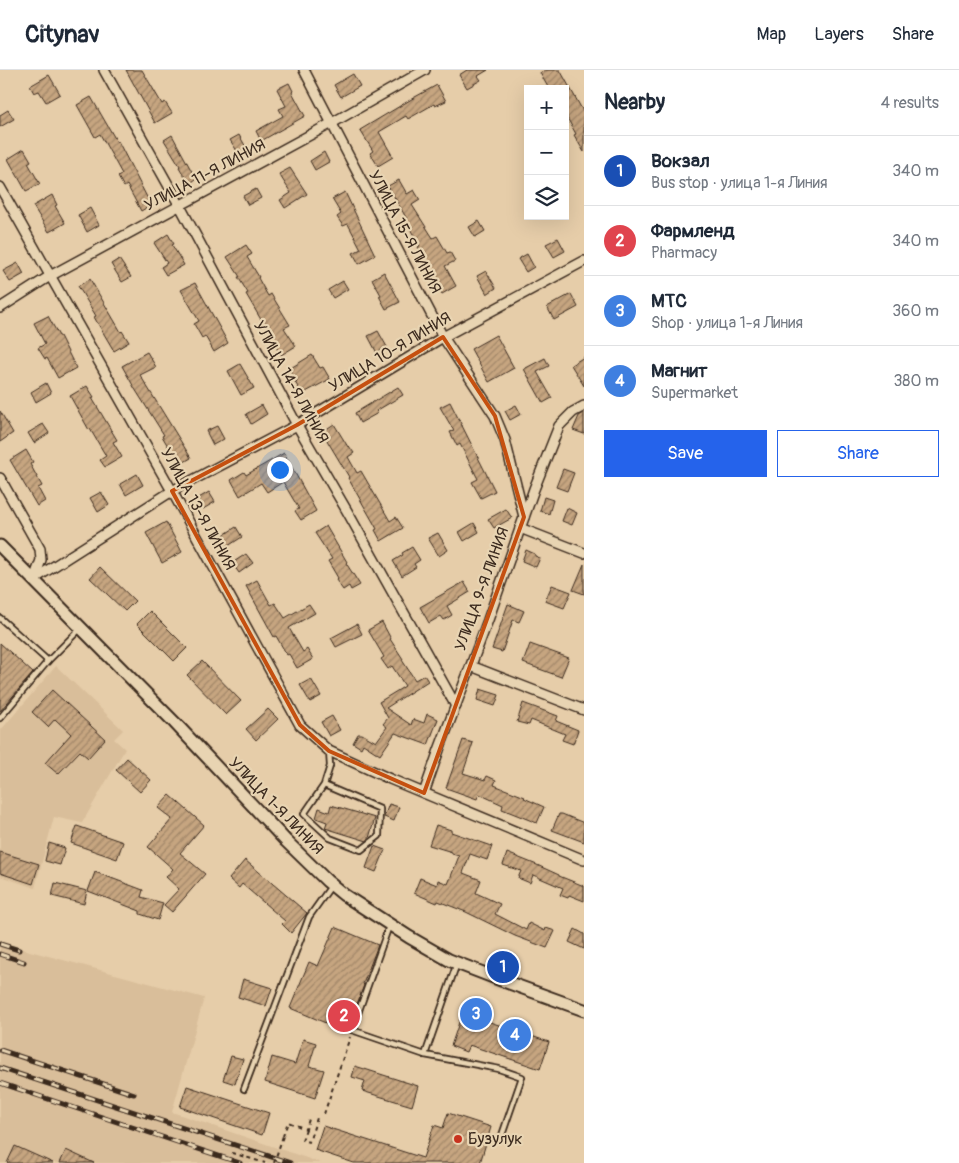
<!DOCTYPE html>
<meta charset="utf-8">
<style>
body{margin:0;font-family:Pangolin,sans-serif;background:#f2f2f3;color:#1f2937}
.controls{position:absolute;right:15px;top:15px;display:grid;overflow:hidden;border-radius:0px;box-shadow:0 5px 20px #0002}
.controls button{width:45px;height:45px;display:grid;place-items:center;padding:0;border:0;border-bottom:1px solid #e0e1e3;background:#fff;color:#1f2937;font:25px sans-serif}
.you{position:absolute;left:279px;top:399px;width:18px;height:18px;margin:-12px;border:4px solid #fff;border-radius:50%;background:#1a73e8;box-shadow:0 0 0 8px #1a73e833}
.badge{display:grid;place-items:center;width:32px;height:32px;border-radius:50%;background:#2563eb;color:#fff;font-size:16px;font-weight:700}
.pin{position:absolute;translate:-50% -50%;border:2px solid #fff;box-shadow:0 1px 5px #0006}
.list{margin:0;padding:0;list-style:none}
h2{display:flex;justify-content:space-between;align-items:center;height:65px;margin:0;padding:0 20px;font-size:21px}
h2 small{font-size:16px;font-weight:400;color:#747a83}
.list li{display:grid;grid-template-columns:32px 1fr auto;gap:15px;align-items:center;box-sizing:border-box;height:70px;padding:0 20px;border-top:1px solid #e0e1e3}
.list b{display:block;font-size:19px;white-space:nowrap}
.list p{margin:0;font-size:16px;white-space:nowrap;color:#747a83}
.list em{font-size:16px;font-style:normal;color:#747a83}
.actions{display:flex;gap:10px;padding:15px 20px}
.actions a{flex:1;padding:11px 0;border:1px solid #2563eb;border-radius:0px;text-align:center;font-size:18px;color:#2563eb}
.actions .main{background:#2563eb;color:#fff}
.icon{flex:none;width:28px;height:28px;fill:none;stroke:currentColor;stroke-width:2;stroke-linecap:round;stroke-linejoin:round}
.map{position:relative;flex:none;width:584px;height:1093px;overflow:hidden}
header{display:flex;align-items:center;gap:30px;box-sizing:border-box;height:70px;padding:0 25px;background:#fff;border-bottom:1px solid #e0e1e3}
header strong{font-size:24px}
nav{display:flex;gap:28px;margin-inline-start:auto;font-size:18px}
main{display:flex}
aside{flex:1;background:#fff}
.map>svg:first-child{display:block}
.built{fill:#d9be9a}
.building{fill:url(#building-hatch);stroke:#3b2a1e}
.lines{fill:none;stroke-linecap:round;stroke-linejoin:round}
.lane-casing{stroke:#3b2a1e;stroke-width:8}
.street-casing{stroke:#3b2a1e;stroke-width:12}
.secondary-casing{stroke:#3b2a1e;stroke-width:15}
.path{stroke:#3b2a1e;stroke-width:2;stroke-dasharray:4 4;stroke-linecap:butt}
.lane{stroke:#e8d4b2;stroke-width:4.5}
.street{stroke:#e8d4b2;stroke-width:9}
.secondary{stroke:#e8d4b2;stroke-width:11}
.rail-casing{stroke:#3b2a1e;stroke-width:5}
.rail{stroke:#e8d4b2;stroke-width:3;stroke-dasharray:9;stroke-linecap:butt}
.path-bridge{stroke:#3b2a1e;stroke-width:2;stroke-dasharray:4 4;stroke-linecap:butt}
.marked{fill:none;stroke:#c55010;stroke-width:4;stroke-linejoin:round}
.poi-dot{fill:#c8321e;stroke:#e8d4b2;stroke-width:2}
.labels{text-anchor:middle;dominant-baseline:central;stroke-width:4.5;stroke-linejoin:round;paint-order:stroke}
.street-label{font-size:16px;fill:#3b2a1e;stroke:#e8d4b2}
.poi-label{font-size:16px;fill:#3b2a1e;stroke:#e8d4b2;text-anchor:start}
</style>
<header>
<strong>Citynav</strong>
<nav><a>Map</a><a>Layers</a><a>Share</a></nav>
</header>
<main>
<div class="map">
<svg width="584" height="1093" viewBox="0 0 584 1093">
<defs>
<pattern id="building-hatch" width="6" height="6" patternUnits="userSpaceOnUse" patternTransform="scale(1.25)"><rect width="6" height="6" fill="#c6a580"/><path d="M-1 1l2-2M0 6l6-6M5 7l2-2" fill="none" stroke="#a28768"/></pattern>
</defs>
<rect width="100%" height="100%" fill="#e6cda9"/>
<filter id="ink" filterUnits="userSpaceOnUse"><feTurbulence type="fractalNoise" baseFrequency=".02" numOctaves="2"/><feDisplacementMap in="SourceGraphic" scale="10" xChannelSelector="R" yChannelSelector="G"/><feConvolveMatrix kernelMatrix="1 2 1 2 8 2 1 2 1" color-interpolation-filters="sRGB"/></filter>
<g filter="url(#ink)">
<g class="built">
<path d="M56,596L123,660L114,669L125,679L82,753L54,747L35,818L0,806V661Z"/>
<path d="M0,873L204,928L172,1042L321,1093H0Z"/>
</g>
<g class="building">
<path d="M126,0H142L162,34L165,32L172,43L155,53Z"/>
<path d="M467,0H488L478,6L481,10L467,18L459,5Z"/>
<path d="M545,0H560L584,43V82L574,65L576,64L565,44V19H549L540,3Z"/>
<path d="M353,4L360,16L341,27L334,15Z"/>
<path d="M49,5L60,24L46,32L39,21L34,23L30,16Z"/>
<path d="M289,13L293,21L292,22L305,46L261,71L256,61L283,46L279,39L286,36L277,19Z"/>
<path d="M437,15L446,31L435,36L434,34L408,49L406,46L379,62L393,87L378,96L370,83L373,81L360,60L415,27Z"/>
<path d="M91,27L117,72L118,71L151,135L141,141L127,115L124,117L118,107L122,104L100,64L95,67L77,35Z"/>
<path d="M8,40L14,49L0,57V45Z"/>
<path d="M172,65L196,109L189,114L179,97L180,96L164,70Z"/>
<path d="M239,65L247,79L239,84L230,70Z"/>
<path d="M24,79L31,91L28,93L40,114L26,121L8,89Z"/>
<path d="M324,82L329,92L315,100L310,91Z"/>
<path d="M290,98L307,124L285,138L280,130L291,123L279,104Z"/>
<path d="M399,110L407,124L414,120L420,130L412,135L433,168L437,166L447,183L450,182L455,191L445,196L456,216L442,224L426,195L428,194L418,177L420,176L406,152L408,151L388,116Z"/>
<path d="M256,119L261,128L248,135L243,126Z"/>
<path d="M345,122L375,185L359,194L353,183L361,179L348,154L343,156L337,147L341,144L332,129Z"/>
<path d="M52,125L57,135L55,136L65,153L49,162L33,136Z"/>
<path d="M90,138L99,155L87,162L78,145Z"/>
<path d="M479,151L485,161L475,167L469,157Z"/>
<path d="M168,164L174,174L172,175L184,195L166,205L161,197L167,193L154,173Z"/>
<path d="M558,168L565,181L554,187L546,174Z"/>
<path d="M246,175L252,184L247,187L259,207L258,208L268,226L271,224L290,255L284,258L296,276L281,285L276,277H277L246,224L248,223L238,207H240L227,187Z"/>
<path d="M527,184L534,197L526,202L518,189Z"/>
<path d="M119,189L131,207L122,212L111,194Z"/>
<path d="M18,193L24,204L10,212L3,201Z"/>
<path d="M486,201L496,218L487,224L477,206Z"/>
<path d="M384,202L400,232L386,239L379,226L381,225L372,209Z"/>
<path d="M90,209L121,262L122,261L129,272L114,281L94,247L96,246L78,216Z"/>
<path d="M343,211L348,219L333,228L328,220Z"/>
<path d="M195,213L228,273L214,282L205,266L202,268L194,254L199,251L181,220Z"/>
<path d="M571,224L578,237L554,250L547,237Z"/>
<path d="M48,246L59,266H60L76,298L58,308L47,288L45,289L38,278L45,274L34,253Z"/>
<path d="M378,261L387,277L377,283L368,266Z"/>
<path d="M496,265L514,298L489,312L471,279Z"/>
<path d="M147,282L156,297L140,305L191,388L179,395L162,366L164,365L135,319L122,296Z"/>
<path d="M312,285L320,298L323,297L330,309L302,324L295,312L297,311L289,299Z"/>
<path d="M584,287V316L571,295Z"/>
<path d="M545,288L549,296L537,302L552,328L543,333L524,299Z"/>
<path d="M240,294L254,318L241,325L228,301Z"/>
<path d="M46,313L51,323L36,332L31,322Z"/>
<path d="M87,316L94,327L92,328L117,370L113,372L122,387L105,397L100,390L106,386L90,359L89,360L70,326Z"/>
<path d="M398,317L403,325L376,341L378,343L360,353L355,343Z"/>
<path d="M450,332L495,421L481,428L472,412L478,409L460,374L457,376L450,362L454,361L440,337Z"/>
<path d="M262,335L267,344L251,354L246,344Z"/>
<path d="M516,335L521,344L510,350L505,341Z"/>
<path d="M0,341L13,363L0,372Z"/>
<path d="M584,343V364L573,360L579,346Z"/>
<path d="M43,354L49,363L34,373L28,363Z"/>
<path d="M334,354L348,377L349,376L354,383L348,387L357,403L361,401L390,451L396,447L403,458L381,471L375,460L377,459L348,408L349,407L322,362Z"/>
<path d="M217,356L224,369L213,375L206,361Z"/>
<path d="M26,380L33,392L30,394L42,416L38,418L45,431L37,436L10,390Z"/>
<path d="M284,383L316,441L301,450L295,441L299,439L283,412L267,422L261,413L240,426L231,410L244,402L246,405Z"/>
<path d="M563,399L574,403L567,421L556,417Z"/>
<path d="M137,404L143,415L126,425L120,414Z"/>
<path d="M101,422L109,435L98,442L90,428Z"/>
<path d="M209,422L215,432L203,439L197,429Z"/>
<path d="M544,427L553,430L549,444L540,441Z"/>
<path d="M567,438L577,443L572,455L562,451Z"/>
<path d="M506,439L512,448L494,458L488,449Z"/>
<path d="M166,452L182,482L162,493L146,463Z"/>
<path d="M474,453L479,462L464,471L459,462Z"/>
<path d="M326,456L347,492L346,493L360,515L351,520L349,516L343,520L336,510L338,508L328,491L332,489L315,463Z"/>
<path d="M236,457L242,467L225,478L219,468Z"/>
<path d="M438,463L448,480L439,486L428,468Z"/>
<path d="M412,477L420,490L414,494L416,497L402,506L393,491L403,485L402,483Z"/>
<path d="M526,480L535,484V486L540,488L536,497L522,491Z"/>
<path d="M246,484L253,493L239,503L232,493Z"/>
<path d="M584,494V524L573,520Z"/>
<path d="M100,497L135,531L125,541L90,508Z"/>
<path d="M257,510L271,535L275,533L285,548L309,534L315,543L289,558L303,582L307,579L313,589L297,598L289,584L287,585L276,566L274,567L246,516Z"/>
<path d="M464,512L470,522L447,536L452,545L444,550L441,546L429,553L420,537Z"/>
<path d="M552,515L571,522L564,538L545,531Z"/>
<path d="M508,534L524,541L519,552L513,550L502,582L492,579Z"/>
<path d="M150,541L187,578L174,591L137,554Z"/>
<path d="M382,552L391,569H390L403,589L402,590L415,610L424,605L428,611L386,638L411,655L413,649L424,653L427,644L438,649L428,675L395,663L380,685L363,674L361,678L353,673L358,664H362L376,672L387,657L383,654L388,648L379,632L405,616L392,596L388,599L381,589L384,587L368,560Z"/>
<path d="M357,554L362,564L336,577L331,568Z"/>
<path d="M0,573L33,603L0,641Z"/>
<path d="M530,574L569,588L561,607L523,593Z"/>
<path d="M202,591L241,631L226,645L187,605Z"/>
<path d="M311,609L321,626L310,632L300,615Z"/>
<path d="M480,619L499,625L495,636L477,630Z"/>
<path d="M52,620L105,669L88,688L80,681L58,704L45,693L71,664L55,649L48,657L32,642Z"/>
<path d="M523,633L558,646L556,651L578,660L573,674L562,670L565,664L531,650L529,655L517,652Z"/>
<path d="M268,639L278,649L256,670L246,659Z"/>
<path d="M332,646L340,660L329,666L321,652Z"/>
<path d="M463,670L473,673L463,703L485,710L487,706L496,710L494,715L525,727L524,728L544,737L537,753L502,739L503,735L479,724L477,729L446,718Z"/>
<path d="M127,688L151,710L140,722L116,700Z"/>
<path d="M170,725L204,755L180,783L205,804L172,842L164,835L179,819L166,807L173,799L148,777L172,749L158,738Z"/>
<path d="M389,734L399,737L394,751L384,747Z"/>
<path d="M331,735L375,748L369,768L367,771L325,758L327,752L316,748L319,738L329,742Z"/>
<path d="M559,744H562L584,753V772L552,760Z"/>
<path d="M436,755L451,760V762L492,776L487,790L470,784L463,803L481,810L476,823L500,834L495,844L526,860L529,853L545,861L546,858L555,861L547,878L515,866L466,842L438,831L437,833L414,823L420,808L437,815L438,810L448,814L459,786L452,784V782L429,775Z"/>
<path d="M77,756L123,772L117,789L71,773Z"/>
<path d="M49,773L65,778L60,795L45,791Z"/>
<path d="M374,776L385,780L376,802L366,798Z"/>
<path d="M0,782L39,794L33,814L0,803Z"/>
<path d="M507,783L537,795L559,805V806L584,816V831L569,825L568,828L560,825L563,818L533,805L530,813L518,808L521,801L503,795Z"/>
<path d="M245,790L307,843L291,863L282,854L285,851L242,814L239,818L229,809Z"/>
<path d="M95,802L143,820L141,827L163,833L158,850L140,844V841L88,821Z"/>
<path d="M55,813L87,821L84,834L52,826Z"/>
<path d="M335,857L378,875L363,914L364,915L347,962L290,938L309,892L318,896Z"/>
<path d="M575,859L584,864V879L569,872Z"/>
<path d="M243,909L272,918L266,936L238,927Z"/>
<path d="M465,935L481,941L478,948L549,972L540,999L469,975L466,982L451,976Z"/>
<path d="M303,969L316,973L309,996L324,1000L315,1028L265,1012L272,987L295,994Z"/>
<path d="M231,986L243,989L235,1014L223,1010Z"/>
<path d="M355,996L418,1016L412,1036L362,1021L365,1011L352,1007Z"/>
<path d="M187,1016L269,1043L262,1065L180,1037Z"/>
<path d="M448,1043L491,1057L480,1093H354L315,1080L323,1056L423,1088L434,1055L443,1058Z"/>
<path d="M15,1076L53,1093H7Z"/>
<path d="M66,1080L94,1093H60Z"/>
</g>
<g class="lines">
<g class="lane-casing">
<g id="lane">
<path d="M0,548L48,591"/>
<path d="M0,648L48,591L80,559"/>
<path d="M324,715L380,739L379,766L361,780L330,768L304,744L324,715L330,696L329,681"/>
<path d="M389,856L352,960L425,985L457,893"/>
<path d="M425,985L499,999L522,1007L501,1068"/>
<path d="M244,1019L309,847L331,816"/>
</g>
</g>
<g class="street-casing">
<g id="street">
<path d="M104,0L180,136L297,355L347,441L456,636"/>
<path d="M304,0L443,267L495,346L505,370L524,447"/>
<path d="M0,117L172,421L300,655L329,681L390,709L584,790"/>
<path d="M0,238L50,206L332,53L425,0"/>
<path d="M0,408L40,479L41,490L34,509"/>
<path d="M520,458L584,483"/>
<path d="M34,509L172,421L297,355L443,267L584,191"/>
<path d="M471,596L584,640"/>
<path d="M424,723L439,680L488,550L534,419L559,356L573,342L584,336"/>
</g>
</g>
<g class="secondary-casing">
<path id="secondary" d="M0,476L175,653L286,771L327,811L344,825L409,867L449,890L501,910L584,940"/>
</g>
<g class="path">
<path d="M324,1044L350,967"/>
<path d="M306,1059L302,1070L309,1072L317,1048"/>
<path d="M283,1066L288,1052L306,1059L309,1049"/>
<path d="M232,1083L265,1093"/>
</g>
<use href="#lane" class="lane"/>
<use href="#street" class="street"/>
<use href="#secondary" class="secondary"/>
<g class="rail-casing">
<g id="rail">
<path d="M0,874L19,880"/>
<path d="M0,884L24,892"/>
<path d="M0,980L134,1024"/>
<path d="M0,998L290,1093"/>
<path d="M0,1013L240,1093"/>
</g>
</g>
<use href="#rail" class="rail"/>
<path class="path-bridge" d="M274,1093L283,1066"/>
</g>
</g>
<path class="marked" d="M443,267L495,346L524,447L424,723L329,681L300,655L172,421L297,355Z"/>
<circle class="poi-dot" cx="458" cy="1069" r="5"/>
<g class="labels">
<g class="street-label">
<text transform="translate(205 105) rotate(-28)">УЛИЦА 11-Я ЛИНИЯ</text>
<text transform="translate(405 162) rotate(62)">УЛИЦА 15-Я ЛИНИЯ</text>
<text transform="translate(390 282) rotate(-31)">УЛИЦА 10-Я ЛИНИЯ</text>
<text transform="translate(291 312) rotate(61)">УЛИЦА 14-Я ЛИНИЯ</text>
<text transform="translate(198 439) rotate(61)">УЛИЦА 13-Я ЛИНИЯ</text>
<text transform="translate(482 519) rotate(-70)">УЛИЦА 9-Я ЛИНИЯ</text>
<text transform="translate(276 736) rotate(46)">УЛИЦА 1-Я ЛИНИЯ</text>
</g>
<g class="poi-label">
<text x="468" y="1069">Бузулук</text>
</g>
</g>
</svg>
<div class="controls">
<button>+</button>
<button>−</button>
<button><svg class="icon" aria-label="layers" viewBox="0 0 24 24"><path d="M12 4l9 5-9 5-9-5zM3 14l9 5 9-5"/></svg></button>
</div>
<div class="you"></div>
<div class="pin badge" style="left:503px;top:897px;background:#1a4fb4">1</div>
<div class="pin badge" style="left:344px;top:946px;background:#e0444e">2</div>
<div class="pin badge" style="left:476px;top:944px;background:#3f7fe0">3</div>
<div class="pin badge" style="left:515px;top:965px;background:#3f7fe0">4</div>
</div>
<aside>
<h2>Nearby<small>4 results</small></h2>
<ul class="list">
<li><span class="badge" style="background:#1a4fb4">1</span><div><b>Вокзал</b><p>Bus stop · улица 1-я Линия</p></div><em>340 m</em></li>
<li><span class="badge" style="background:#e0444e">2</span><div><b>Фармленд</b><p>Pharmacy</p></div><em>340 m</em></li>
<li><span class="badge" style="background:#3f7fe0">3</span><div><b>МТС</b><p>Shop · улица 1-я Линия</p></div><em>360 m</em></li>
<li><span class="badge" style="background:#3f7fe0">4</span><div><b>Магнит</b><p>Supermarket</p></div><em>380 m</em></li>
</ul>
<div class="actions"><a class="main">Save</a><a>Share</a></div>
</aside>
</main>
